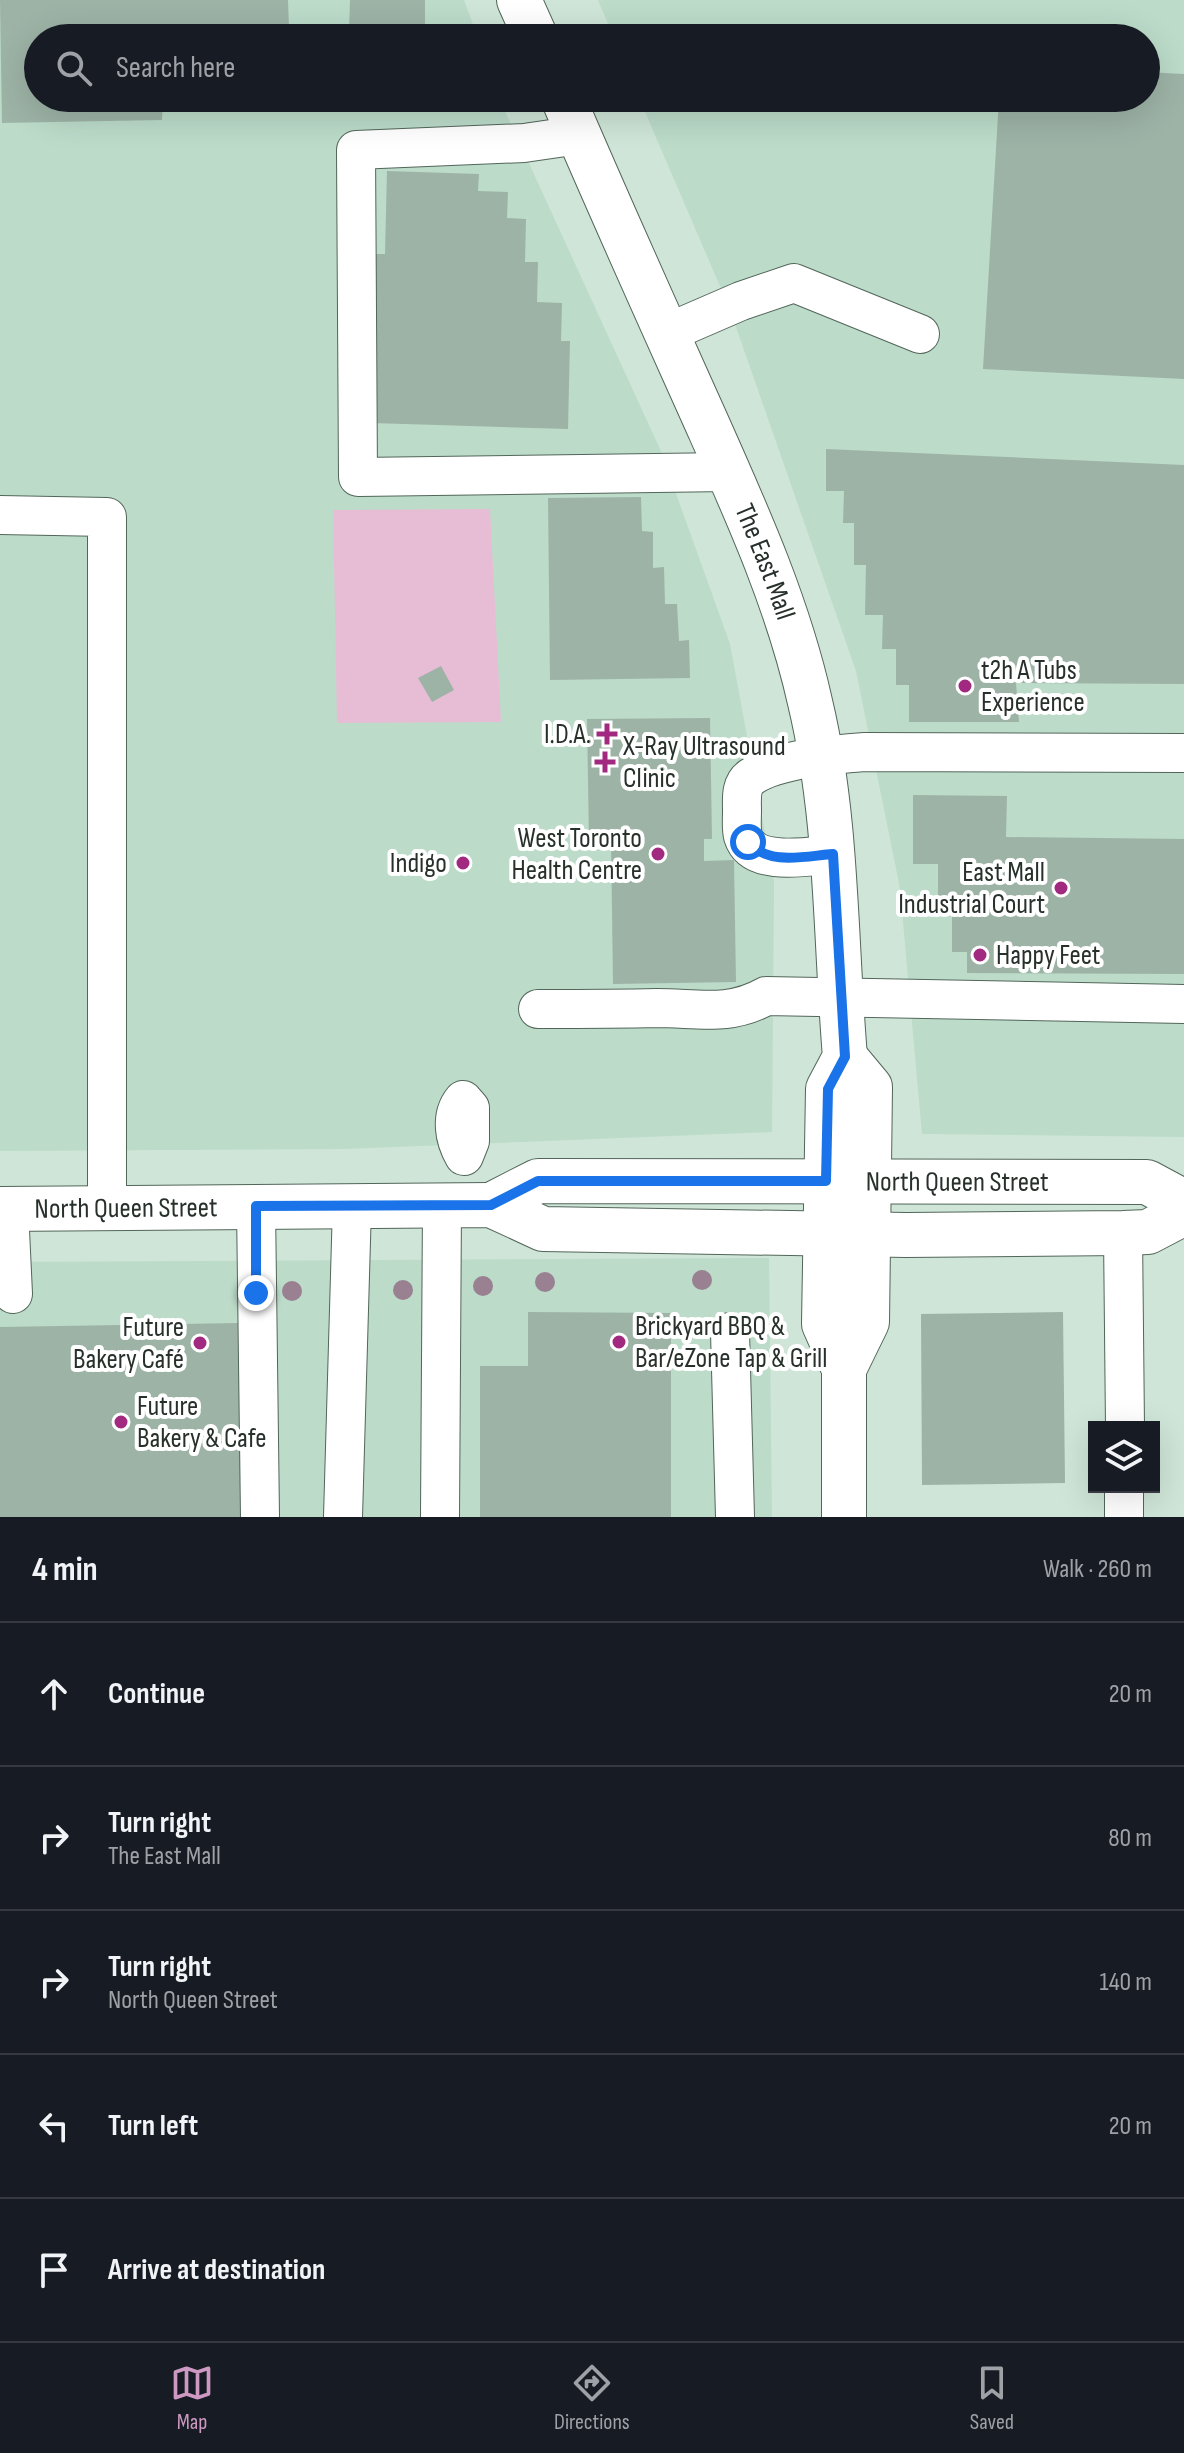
<!DOCTYPE html>
<meta charset="utf-8">
<style>
body{margin:0;font-family:"Sofia Sans Condensed",sans-serif;background:#242831;color:#f1f3f6}
.controls{position:absolute;right:24px;bottom:24px;display:grid;overflow:hidden;border-radius:0px;box-shadow:0 8px 32px #0002}
.controls button{width:72px;height:72px;display:grid;place-items:center;padding:0;border:0;border-bottom:2px solid #363941;background:#171b24;color:#f1f3f6;font:40px sans-serif}
.stop{position:absolute;width:24px;height:24px;margin:-18px;border:6px solid #1a73e8;border-radius:50%;background:#fff}
.stop.end{background:#1a73e8;border-color:#fff;box-shadow:0 2px 8px #0008}
.list{margin:0;padding:0;list-style:none}
h2{display:flex;justify-content:space-between;align-items:center;height:104px;margin:0;padding:0 32px;font-size:34px}
h2 small{font-size:26px;font-weight:400;color:#9ea1a6}
.list li{display:grid;grid-template-columns:52px 1fr auto;gap:24px;align-items:center;box-sizing:border-box;height:144px;padding:0 32px;border-top:2px solid #363941}
.list b{display:block;font-size:30px;white-space:nowrap}
.list p{margin:0;font-size:26px;white-space:nowrap;color:#9ea1a6}
.list em{font-size:26px;font-style:normal;color:#9ea1a6}
.icon{flex:none;width:44px;height:44px;fill:none;stroke:currentColor;stroke-width:2;stroke-linecap:round;stroke-linejoin:round}
.map{position:relative;flex:none;width:1184px;height:1517px;overflow:hidden}
.search{position:absolute;background:#171b24;box-shadow:0 8px 32px #0002;left:24px;right:24px;top:24px;height:88px;display:flex;align-items:center;gap:20px;box-sizing:border-box;padding:0 28px;border-radius:44px;color:#9ea1a6;font-size:30px}
.sheet{height:824px;background:#171b24}
nav{display:flex;justify-content:space-around;align-items:center;box-sizing:border-box;height:112px;border-top:2px solid #363941;background:#171b24;font-size:22px;color:#9ea1a6}
nav a{display:grid;justify-items:center;gap:4px}
nav .on{color:#cd98c1}
.map>svg:first-child{display:block}
.built{fill:#bcdbc9}
.green{fill:#e7bdd6}
.building{fill:#9db3a6}
.lines{fill:none;stroke-linecap:round;stroke-linejoin:round}
.minor-casing{stroke:#52665a;stroke-width:40}
.major-casing{stroke:#52665a;stroke-width:46}
.minor{stroke:#fff;stroke-width:38}
.major{stroke:#fff;stroke-width:44}
.tree{fill:#998192}
.route{stroke:#1a73e8;stroke-width:10}
.poi-dot{fill:#a12980;stroke:#fff;stroke-width:3}
.labels{text-anchor:middle;dominant-baseline:central;stroke-width:8;stroke-linejoin:round;paint-order:stroke}
.street-label{font-size:28px;fill:#27302b;stroke:#fff}
.poi-label{font-size:28px;fill:#27302b;stroke:#fff;text-anchor:start}
</style>
<div class="map">
<svg width="1184" height="1517" viewBox="0 0 1184 1517">
<rect width="100%" height="100%" fill="#cee5d7"/>
<g class="built">
<path d="M0,0H464L478,38H38V98H499L660,449L730,644L774,882L772,1132L344,1149L0,1151Z"/>
<path d="M598,0H1184V1137L922,1134L900,888L856,671L729,307L639,98H1146V38H614Z"/>
<path d="M769,1258L772,1517H0V1262Z"/>
</g>
<path class="green" d="M490,509L501,722L337,723L333,510Z"/>
<g class="building">
<path d="M0,0H288L289,28L166,33V38H38V98H163L162,120L2,123Z"/>
<path d="M350,0H425V35L349,33Z"/>
<path d="M1146,72L1184,74V379L983,369L999,98H1146Z"/>
<path d="M387,171L479,174L478,191L508,192L507,218L526,219L525,262H538L537,302L562,303L561,341H570L568,429L372,423L365,254H385Z"/>
<path d="M826,449L1184,465V684L1016,683L1019,722H909V685H896V649H882L883,615H865L866,565H854V523H843L844,491H826Z"/>
<path d="M641,497L642,531L653,532V568L664,567L665,604H677L679,641L689,640L690,678L550,680L548,498Z"/>
<path d="M441,666L454,690L432,702L418,678Z"/>
<path d="M710,718L712,839H704V861L734,860L736,982L613,984L611,840L589,841L587,719Z"/>
<path d="M913,795L1007,796L1006,837L1184,839V974L967,973V952H952V911H938V864H913Z"/>
<path d="M528,1312L671,1313V1517H480V1366H528Z"/>
<path d="M1063,1312L1065,1483L922,1485L921,1314Z"/>
<path d="M239,1323L243,1517H0V1327Z"/>
</g>
<g class="lines">
<g class="minor-casing">
<g id="minor">
<path d="M579,135L524,143L356,150L358,477L729,472"/>
<path d="M667,333L741,301L794,283L920,334"/>
<path d="M0,515L107,517V1208"/>
<path d="M833,854C809,856 753,868 743,836C741,829 742,819 742,811C742,799 740,785 751,777C775,760 835,754 865,752L1184,753"/>
<path d="M538,1009C578,1009 617,1009 657,1008C697,1008 729,1017 766,996L1184,1004"/>
<path d="M463,1100L470,1108V1141L464,1156C454,1139 450,1116 463,1100Z"/>
<path d="M256,1206L260,1517"/>
<path d="M9,1209L13,1294"/>
<path d="M1123,1233L1125,1427"/>
<path d="M730,1332L735,1517"/>
<path d="M343,1517L352,1206"/>
<path d="M440,1517L442,1206"/>
<path d="M1124,1517V1487"/>
</g>
</g>
<g class="major-casing">
<g id="major">
<path d="M519,0L536,38"/>
<path id="s1" d="M563,98C609,206 657,312 705,419C746,511 788,603 810,702C838,819 835,938 845,1057L828,1089L824,1324L844,1369V1517"/>
<path id="s2" d="M491,1205L538,1181L1147,1182L1184,1202"/>
<path id="s3" d="M0,1209L491,1205L543,1229L906,1235L1123,1233L1148,1232L1184,1213"/>
<path d="M844,1369L867,1322L870,1087L845,1057"/>
</g>
</g>
<use href="#minor" class="minor"/>
<use href="#major" class="major"/>
</g>
<g class="tree">
<circle cx="702" cy="1280" r="10"/>
<circle cx="545" cy="1282" r="10"/>
<circle cx="483" cy="1286" r="10"/>
<circle cx="403" cy="1290" r="10"/>
<circle cx="292" cy="1291" r="10"/>
</g>
<g class="lines">
<path class="route" d="M256,1293V1206L491,1205L538,1181H826L828,1089L845,1057L833,854C805,856 769,866 748,842"/>
</g>
<g class="poi-dot">
<circle cx="965" cy="686" r="8"/>
<path d="M603 722h8v8h8v8h-8v8h-8v-8h-8v-8h8z"/>
<path d="M601 750h8v8h8v8h-8v8h-8v-8h-8v-8h8z"/>
<circle cx="658" cy="854" r="8"/>
<circle cx="463" cy="863" r="8"/>
<circle cx="1061" cy="888" r="8"/>
<circle cx="980" cy="955" r="8"/>
<circle cx="619" cy="1342" r="8"/>
<circle cx="200" cy="1343" r="8"/>
<circle cx="121" cy="1422" r="8"/>
</g>
<g class="labels">
<g class="street-label">
<text stroke="none"><textPath href="#s1" startOffset="506">The East Mall</textPath></text>
<text stroke="none"><textPath href="#s2" startOffset="472">North Queen Street</textPath></text>
<text stroke="none"><textPath href="#s3" startOffset="126">North Queen Street</textPath></text>
</g>
<g class="poi-label">
<text x="981" y="670">t2h A Tubs<tspan x="981" dy="32">Experience</tspan></text>
<text x="591" y="734" text-anchor="end">I.D.A.</text>
<text x="623" y="746">X-Ray Ultrasound<tspan x="623" dy="32">Clinic</tspan></text>
<text x="642" y="838" text-anchor="end">West Toronto<tspan x="642" dy="32">Health Centre</tspan></text>
<text x="447" y="863" text-anchor="end">Indigo</text>
<text x="1045" y="872" text-anchor="end">East Mall<tspan x="1045" dy="32">Industrial Court</tspan></text>
<text x="996" y="955">Happy Feet</text>
<text x="635" y="1326">Brickyard BBQ &amp;<tspan x="635" dy="32">Bar/eZone Tap &amp; Grill</tspan></text>
<text x="184" y="1327" text-anchor="end">Future<tspan x="184" dy="32">Bakery Café</tspan></text>
<text x="137" y="1406">Future<tspan x="137" dy="32">Bakery &amp; Cafe</tspan></text>
</g>
</g>
</svg>
<div class="controls">
<button><svg class="icon" aria-label="layers" viewBox="0 0 24 24"><path d="M12 4l9 5-9 5-9-5zM3 14l9 5 9-5"/></svg></button>
</div>
<div class="stop" style="left:748px;top:842px"></div>
<div class="stop end" style="left:256px;top:1293px"></div>
<div class="search"><svg class="icon" aria-label="search" viewBox="0 0 24 24"><circle cx="10" cy="10" r="6"/><path d="M15 15l6 6"/></svg>Search here</div>
</div>
<section class="sheet">
<h2>4 min<small>Walk · 260 m</small></h2>
<ul class="list">
<li><svg class="icon" aria-label="ahead" viewBox="0 0 24 24"><path d="M12 20V5M6 11l6-6 6 6"/></svg><div><b>Continue</b></div><em>20 m</em></li>
<li><svg class="icon" aria-label="right" viewBox="0 0 24 24"><path d="M7 20v-9h11M14 6l5 5-5 5"/></svg><div><b>Turn right</b><p>The East Mall</p></div><em>80 m</em></li>
<li><svg class="icon" aria-label="right" viewBox="0 0 24 24"><path d="M7 20v-9h11M14 6l5 5-5 5"/></svg><div><b>Turn right</b><p>North Queen Street</p></div><em>140 m</em></li>
<li><svg class="icon" aria-label="left" viewBox="0 0 24 24"><path d="M17 20v-9H6M10 6l-5 5 5 5"/></svg><div><b>Turn left</b></div><em>20 m</em></li>
<li><svg class="icon" aria-label="arrive" viewBox="0 0 24 24"><path d="M6 21V4h12l-3 4 3 4H6"/></svg><div><b>Arrive at destination</b></div></li>
</ul>
</section>
<nav>
<a class="on"><svg class="icon" aria-label="map" viewBox="0 0 24 24"><path d="M3 6l6-2 6 2 6-2v14l-6 2-6-2-6 2zM9 4v14M15 6v14"/></svg>Map</a>
<a><svg class="icon" aria-label="directions" viewBox="0 0 24 24"><path d="M12 3l9 9-9 9-9-9zM9 14v-3h6M13 9l2 2-2 2"/></svg>Directions</a>
<a><svg class="icon" aria-label="saved" viewBox="0 0 24 24"><path d="M7 4h10v16l-5-4-5 4z"/></svg>Saved</a>
</nav>
